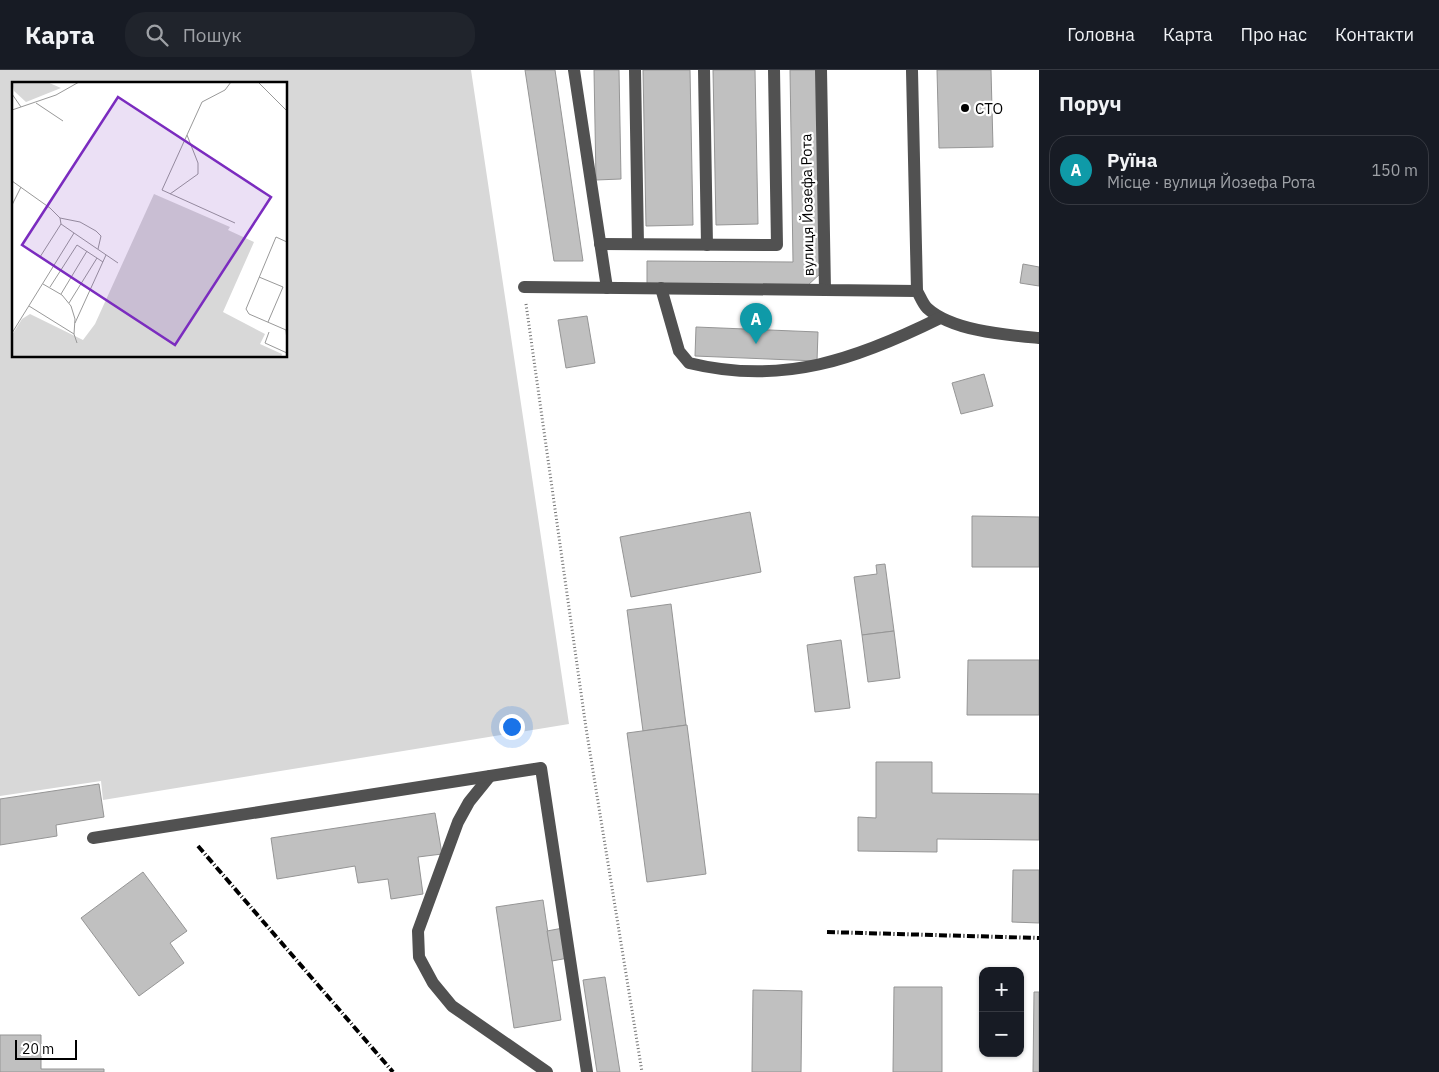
<!DOCTYPE html>
<html lang="uk">
<meta charset="utf-8">
<style>
body{margin:0;font-family:"IBM Plex Sans",sans-serif;background:#20242c;color:#f1f3f6}
.controls{position:absolute;right:15px;bottom:15px;display:grid;overflow:hidden;border-radius:10px;box-shadow:0 1px 4px #0004}
.controls button{width:45px;height:45px;display:grid;place-items:center;padding:0;border:0;border-bottom:1px solid #363941;background:#171b24;color:#f1f3f6;font:25px sans-serif}
.scale{position:absolute;left:15px;bottom:12px;width:62px;box-sizing:border-box;padding-left:5px;border:2px solid #000;border-top:0;font-size:14px;line-height:18px;white-space:nowrap;color:#000;-webkit-text-stroke:4px #fff;paint-order:stroke}
.you{position:absolute;left:511px;top:656px;width:18px;height:18px;margin:-12px;border:4px solid #fff;border-radius:50%;background:#1a73e8;box-shadow:0 0 0 8px #1a73e833}
.badge{display:grid;place-items:center;width:32px;height:32px;border-radius:50%;background:#858687;color:#fff;font-size:16px;font-weight:700}
.pin{position:absolute;translate:-50% -41px;filter:drop-shadow(0 1px 2px #0008)}
.pin::after{content:'';position:absolute;top:26px;width:18px;height:15px;background:inherit;clip-path:polygon(0 0,100% 0,50% 100%)}
.list{margin:0;padding:0;list-style:none}
h2{display:flex;justify-content:space-between;align-items:center;height:65px;margin:0;padding:0 20px;font-size:21px}
h2 small{font-size:16px;font-weight:400;color:#9ea1a6}
.list li{display:grid;grid-template-columns:32px 1fr auto;gap:15px;align-items:center;box-sizing:border-box;height:70px;margin:0 10px 10px;padding:0 10px;border:1px solid #363941;border-radius:20px}
.list b{display:block;font-size:19px;white-space:nowrap}
.list p{margin:0;font-size:16px;white-space:nowrap;color:#9ea1a6}
.list em{font-size:16px;font-style:normal;color:#9ea1a6}
.icon{flex:none;width:28px;height:28px;fill:none;stroke:currentColor;stroke-width:2;stroke-linecap:round;stroke-linejoin:round}
.map{position:relative;flex:none;width:1039px;height:1002px;overflow:hidden}
header{display:flex;align-items:center;gap:30px;box-sizing:border-box;height:70px;padding:0 25px;background:#171b24;border-bottom:1px solid #363941}
header strong{font-size:24px}
nav{display:flex;gap:28px;margin-inline-start:auto;font-size:18px}
.search{width:350px;height:45px;background:#20242c;display:flex;align-items:center;gap:12px;box-sizing:border-box;padding:0 18px;border-radius:20px;color:#9ea1a6;font-size:19px}
main{display:flex}
aside{flex:1;background:#171b24}
.map>svg:first-child{display:block}
.green{fill:#d8d8d8;fill-rule:evenodd}
.building{fill:#c0c0c0;stroke:#959595}
.lines{fill:none;stroke-linecap:round;stroke-linejoin:round}
.path{stroke:#737373;stroke-width:3;stroke-dasharray:1 2.5;stroke-linecap:butt}
.minor{stroke:#515151;stroke-width:12}
.rail{stroke:#000;stroke-width:4;stroke-dasharray:8 2.5 1 2.5;stroke-linecap:butt}
.poi-dot{fill:#000;stroke:#fff;stroke-width:2}
.labels{text-anchor:middle;dominant-baseline:central;stroke-width:4.5;stroke-linejoin:round;paint-order:stroke}
.poi-label{font-size:15px;fill:#000;stroke:#fff;text-anchor:start}
.street-label{font-size:15px;fill:#000;stroke:#fff}
.inset-road{fill:none;stroke:#999;stroke-width:1}
.view{fill:#7b2cbf;fill-opacity:0.15;stroke:#7b2cbf;stroke-width:2.5}
.inset-edge{fill:none;stroke:#000;stroke-width:2.5}
</style>
<header>
<strong>Карта</strong>
<div class="search"><svg class="icon" aria-label="search" viewBox="0 0 24 24"><circle cx="10" cy="10" r="6"/><path d="M15 15l6 6"/></svg>Пошук</div>
<nav><a>Головна</a><a>Карта</a><a>Про нас</a><a>Контакти</a></nav>
</header>
<main>
<div class="map">
<svg width="1039" height="1002" viewBox="0 0 1039 1002">
<rect width="100%" height="100%" fill="#fff"/>
<path class="green" d="M0,0H471L569,654L103,730L101,711L0,726ZM14,14H286V286H14Z"/>
<g class="building">
<path d="M525,0H555L583,191H554Z"/>
<path d="M594,0H619L621,109L596,110Z"/>
<path d="M643,0H690L693,155L646,156Z"/>
<path d="M713,0H755L758,154L716,155Z"/>
<path d="M790,0H817L821,203L807,216L647,214V191L793,192Z"/>
<path d="M937,0H991L993,77L939,78Z"/>
<path d="M1023,194L1039,197V216L1020,213Z"/>
<path d="M587,246L595,293L566,298L558,250Z"/>
<path d="M696,257L818,262L817,291L695,286Z"/>
<path d="M984,304L993,336L961,344L952,313Z"/>
<path d="M750,442L761,502L631,527L620,467Z"/>
<path d="M972,446L1039,447V497H972Z"/>
<path d="M885,494L894,561L862,565L854,507L877,504L876,495Z"/>
<path d="M671,534L686,655L643,661L627,540Z"/>
<path d="M894,561L900,608L868,612L862,565Z"/>
<path d="M841,570L850,638L815,642L807,575Z"/>
<path d="M968,590H1039V645H967Z"/>
<path d="M687,655L706,804L647,812L627,663Z"/>
<path d="M876,692H932V723L1039,724V770L937,769V782L858,781V747L876,748Z"/>
<path d="M99,714L104,747L56,755L57,766L0,775V729Z"/>
<path d="M435,743L442,784L418,787L423,824L391,829L388,809L358,813L355,796L277,809L271,768Z"/>
<path d="M1013,800H1039V853L1012,852Z"/>
<path d="M143,802L187,861L170,873L184,893L139,926L81,848Z"/>
<path d="M543,830L561,950L514,958L496,837Z"/>
<path d="M563,858L568,888L552,891L547,861Z"/>
<path d="M605,907L620,1002H597L583,910Z"/>
<path d="M894,917H942V1002H893Z"/>
<path d="M753,920L802,921L801,1002H752Z"/>
<path d="M1034,922H1039V1002H1033Z"/>
<path d="M0,965H41V999H104V1002H0Z"/>
</g>
<g class="lines">
<path class="path" d="M526,234L586,658L642,1002"/>
<g class="minor">
<path d="M574,0L607,218"/>
<path d="M635,0L638,174"/>
<path d="M704,0L707,175"/>
<path d="M821,0L825,220L917,221C920,226 923,234 927,238C952,261 1006,265 1039,268"/>
<path d="M912,1L917,221"/>
<path d="M600,174L777,175L774,0"/>
<path d="M524,217L825,220"/>
<path d="M661,218L679,281L689,293C783,316 857,289 940,248"/>
<path d="M490,706L469,732L458,752L418,861L419,887L433,913L452,936L547,1002"/>
<path d="M93,768L541,698L587,1002"/>
</g>
<g class="rail">
<path d="M198,776L393,1002"/>
<path d="M827,862L1039,868"/>
</g>
</g>
<circle class="poi-dot" cx="965" cy="38" r="5"/>
<g class="labels">
<g class="poi-label">
<text x="975" y="38">СТО</text>
</g>
<g class="street-label">
<text transform="translate(807 135) rotate(-91)">вулиця Йозефа Рота</text>
</g>
</g>
<g transform="translate(12 12)">
<rect width="275" height="275" fill="#fff"/>
<path d="M0,0H35L49,6L14,20L2,9ZM142,112L218,145L216,148L242,160L211,230L253,252L248,262L270,272L269,275H0V253L10,237L18,232L71,258L83,242Z" fill="#d8d8d8"/>
<path class="inset-road" d="M219,0L213,8L190,20L150,108L223,141M246,0L275,29M0,12L9,25M24,21L51,39M0,28L44,13L67,0M0,99L38,126L48,136L49,142L62,151L0,251M158,112L186,92V81L175,53M0,123L9,105M48,136L68,140L84,149L89,154L86,167M62,151L106,181M275,160L264,155L234,227L237,232L274,248L275,259M28,175L49,142M247,195L271,205L256,240M31,202L50,213L59,224L63,237L62,252M38,205L65,163L91,180M49,212L75,169M57,221L85,176M17,224L62,252L65,261M63,241L94,173M257,250L253,261L275,271"/>
<path class="view" d="M106,15L259,115L163,263L10,163Z"/>
<rect width="275" height="275" class="inset-edge"/>
</g>
</svg>
<div class="controls">
<button>+</button>
<button>−</button>
</div>
<div class="scale">20 m</div>
<div class="you"></div>
<div class="pin badge" style="left:756px;top:274px;background:#0f9aa8">A</div>
</div>
<aside>
<h2>Поруч<small></small></h2>
<ul class="list">
<li><span class="badge" style="background:#0f9aa8">A</span><div><b>Руїна</b><p>Місце · вулиця Йозефа Рота</p></div><em>150 m</em></li>
</ul>
</aside>
</main>
